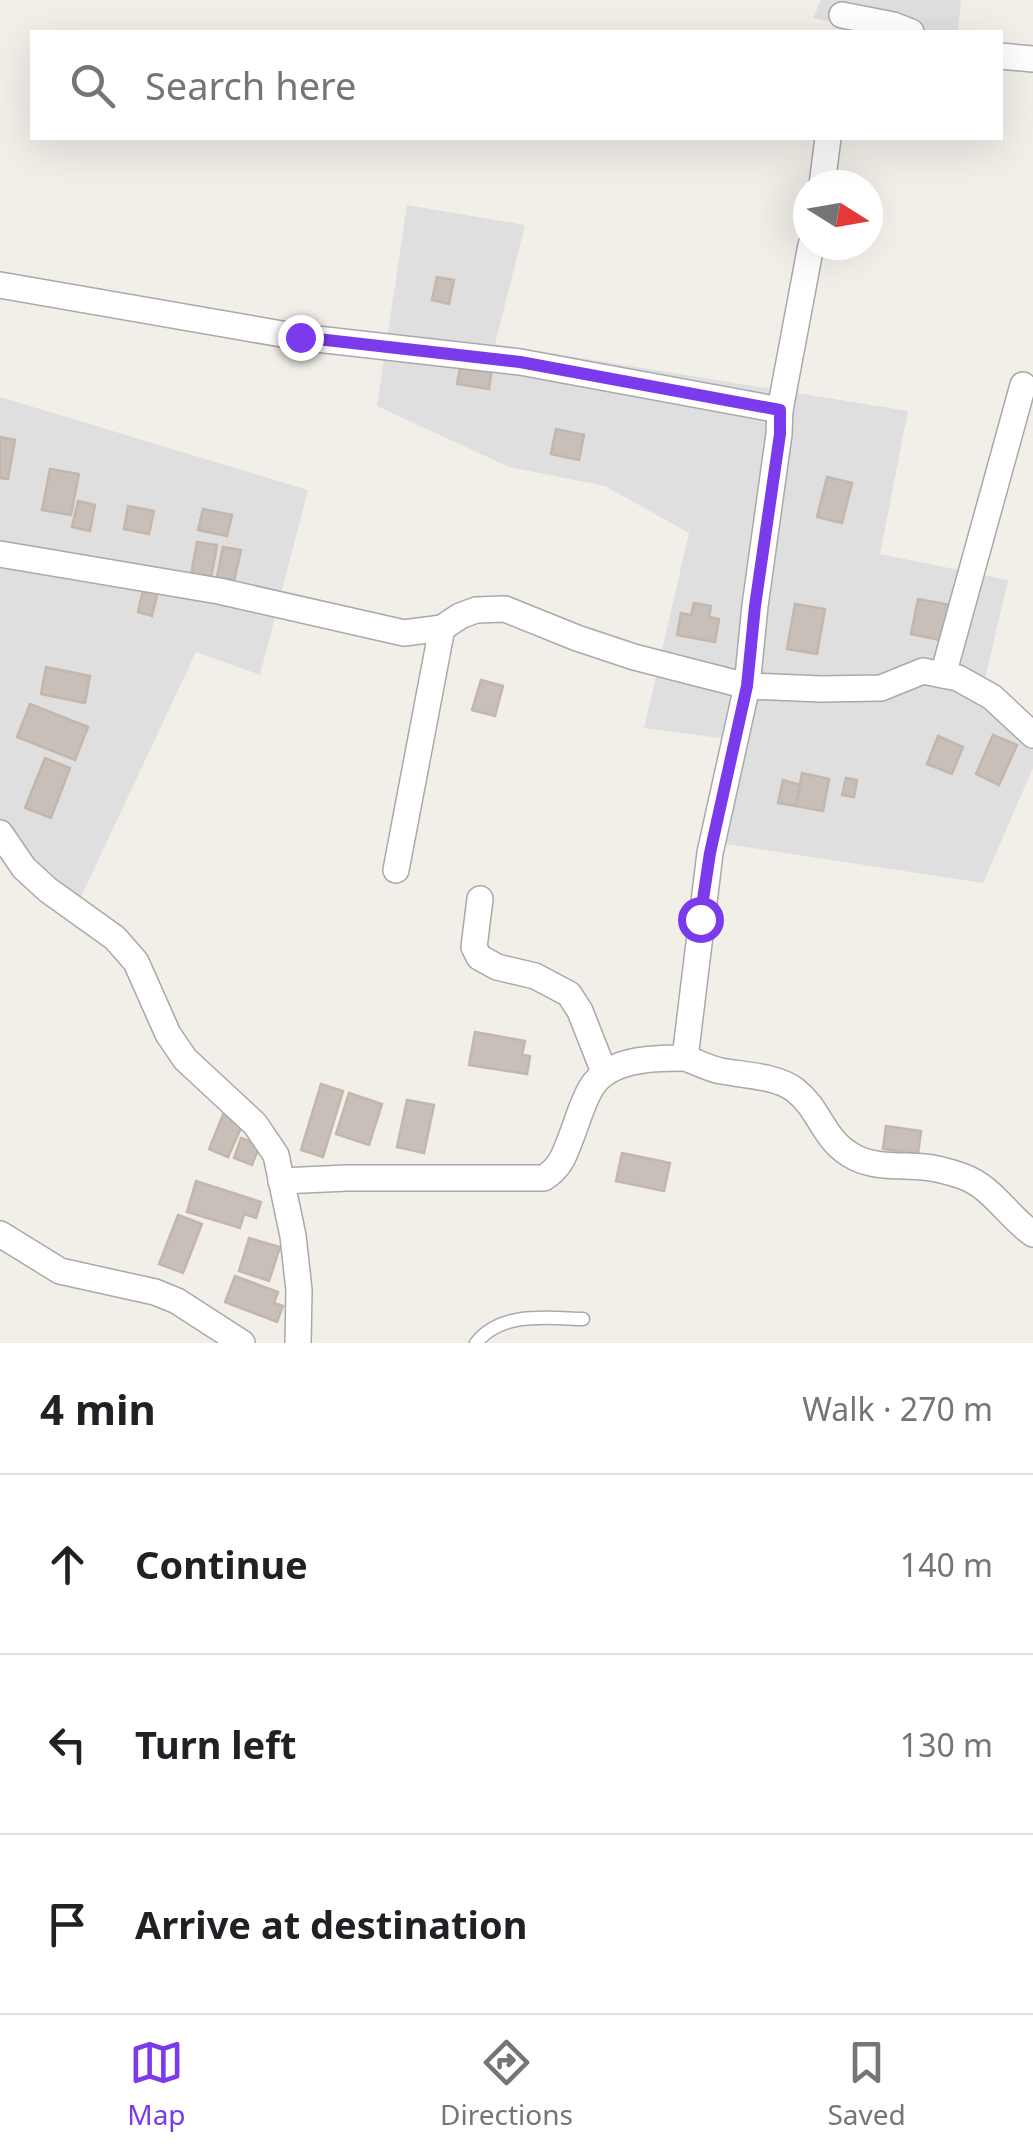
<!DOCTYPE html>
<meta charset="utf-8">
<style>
body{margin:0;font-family:"Noto Sans",sans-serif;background:#f6f6f6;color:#202124}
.compass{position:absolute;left:793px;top:170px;width:90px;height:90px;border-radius:50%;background:#fff;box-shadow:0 10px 40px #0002;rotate:101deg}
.stop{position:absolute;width:30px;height:30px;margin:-22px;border:8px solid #7c3aed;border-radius:50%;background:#fff}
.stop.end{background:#7c3aed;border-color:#fff;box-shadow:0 2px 10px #0008}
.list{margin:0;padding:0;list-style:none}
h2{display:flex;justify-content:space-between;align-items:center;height:130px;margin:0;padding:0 40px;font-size:42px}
h2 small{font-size:32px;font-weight:400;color:#757577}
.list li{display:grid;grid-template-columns:65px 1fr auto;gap:30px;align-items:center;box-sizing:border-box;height:180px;padding:0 40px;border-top:2px solid #e0e0e0}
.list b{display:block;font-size:38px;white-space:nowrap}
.list em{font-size:32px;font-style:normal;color:#757577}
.icon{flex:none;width:55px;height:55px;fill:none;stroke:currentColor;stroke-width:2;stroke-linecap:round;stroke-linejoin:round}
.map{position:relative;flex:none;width:1033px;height:1343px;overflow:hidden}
.search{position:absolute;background:#fff;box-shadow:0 10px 40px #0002;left:30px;right:30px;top:30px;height:110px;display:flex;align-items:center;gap:25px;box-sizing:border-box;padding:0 35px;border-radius:0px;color:#757577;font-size:38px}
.sheet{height:670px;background:#fff}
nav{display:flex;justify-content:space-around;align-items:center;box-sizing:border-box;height:140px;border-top:2px solid #e0e0e0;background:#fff;font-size:28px;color:#757577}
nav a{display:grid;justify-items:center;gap:5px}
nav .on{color:#7c3aed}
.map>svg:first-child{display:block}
.residential{fill:#e0dfdf}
.building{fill:#c7bfb8;stroke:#c4b6ab;stroke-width:2.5}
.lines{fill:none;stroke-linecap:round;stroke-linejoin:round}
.service-casing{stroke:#a9a9a9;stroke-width:15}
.minor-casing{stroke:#a9a9a9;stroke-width:28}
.service{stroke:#fff;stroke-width:12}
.minor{stroke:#fff;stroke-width:25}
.route{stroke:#7c3aed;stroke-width:12}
</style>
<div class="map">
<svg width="1033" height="1343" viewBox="0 0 1033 1343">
<rect width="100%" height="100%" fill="#f2efe9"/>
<g class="residential">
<path d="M821,0H961L958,32H886L813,18Z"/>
<path d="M407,205L525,225L495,344L908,411L880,554L1008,580L984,683L1033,719V768L983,883L712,842L735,740L644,728L689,533L605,486L509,467L377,406Z"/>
<path d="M0,397L308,490L260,675L196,652L72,916L0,825Z"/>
</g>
<g class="building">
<path d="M437,277L454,280L449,304L432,300Z"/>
<path d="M461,363L492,368L489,389L457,384Z"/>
<path d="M556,429L584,435L579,460L551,454Z"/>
<path d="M0,437L15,440L8,479L0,478Z"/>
<path d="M50,469L79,474L71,515L42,510Z"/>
<path d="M827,477L852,483L842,523L817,517Z"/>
<path d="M78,501L95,505L90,531L72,527Z"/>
<path d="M128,506L154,511L149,534L124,529Z"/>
<path d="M203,509L232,515L227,536L198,530Z"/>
<path d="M197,542L217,545L211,578L191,575Z"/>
<path d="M223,547L241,550L234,581L217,577Z"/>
<path d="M144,585L159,588L152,616L138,612Z"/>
<path d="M918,599L956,606L949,642L911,634Z"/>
<path d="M694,603L711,606L709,617L719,619L715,642L677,635L681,613L691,615Z"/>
<path d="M795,604L825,609L817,654L787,649Z"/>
<path d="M46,667L90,676L85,703L41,694Z"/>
<path d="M481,680L503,686L495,716L472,710Z"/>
<path d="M30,704L88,727L75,760L17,737Z"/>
<path d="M993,735L1017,745L999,785L976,774Z"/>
<path d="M938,736L963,747L952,774L927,764Z"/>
<path d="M45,758L70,768L51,818L25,808Z"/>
<path d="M802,773L829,779L823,811L796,806Z"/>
<path d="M846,778L857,780L854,797L842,795Z"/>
<path d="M783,780L800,785L796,806L778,803Z"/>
<path d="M475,1032L525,1041L522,1055L530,1056L527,1074L469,1065Z"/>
<path d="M321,1084L343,1091L323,1157L301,1150Z"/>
<path d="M349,1093L382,1104L369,1145L336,1134Z"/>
<path d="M407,1100L434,1105L424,1153L397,1147Z"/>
<path d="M225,1110L245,1119L228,1157L209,1149Z"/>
<path d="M886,1126L921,1131L918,1154L883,1149Z"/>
<path d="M241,1138L260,1145L252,1165L234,1158Z"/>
<path d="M622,1153L670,1163L664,1191L616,1181Z"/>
<path d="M196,1181L261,1202L256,1218L244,1214L240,1228L187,1212Z"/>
<path d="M178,1215L202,1224L183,1273L159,1264Z"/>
<path d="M249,1238L280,1247L269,1281L239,1271Z"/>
<path d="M235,1276L278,1292L274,1303L283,1306L277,1322L225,1302Z"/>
</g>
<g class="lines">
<g class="service-casing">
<path id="service" d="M476,1343C501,1311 547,1318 583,1319"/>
</g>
<g class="minor-casing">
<g id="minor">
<path d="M842,15L893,25L911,32"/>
<path d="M1000,56L1033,59"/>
<path d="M822,185L828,138"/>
<path d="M0,285L299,337L520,362L780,410L779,434L755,606L747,686L710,853L685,1058C654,1058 609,1058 591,1088C582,1103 577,1123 570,1140C564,1156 560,1168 544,1178H347L281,1181"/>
<path d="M780,410L811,245"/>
<path d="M0,554L219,591L404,633L442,628L460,616L476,610L505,609L577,638L634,657L747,686L821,689L881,688L923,671L958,678L992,697L1033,735"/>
<path d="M943,675L1023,385"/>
<path d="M0,833L24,868L48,890L115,938L136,962L168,1034L185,1059L255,1124L276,1155L293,1236L299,1290L298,1343"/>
<path d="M396,870L442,628"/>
<path d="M480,899L474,947L479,957L497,967L535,976L569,994L580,1011L604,1072"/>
<path d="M685,1058C697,1062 709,1069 721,1071C743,1075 777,1076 795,1090C822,1111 822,1141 856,1158C877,1168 902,1165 924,1167C937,1168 950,1172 962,1176C993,1187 1007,1216 1033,1234"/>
<path d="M0,1234L60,1271L155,1292L177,1301L242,1343"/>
</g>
</g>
<use href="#service" class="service"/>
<use href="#minor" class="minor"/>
</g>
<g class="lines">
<path class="route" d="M300,337L520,362L780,410V434L755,606L747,686L710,853L700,919"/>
</g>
</svg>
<svg class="compass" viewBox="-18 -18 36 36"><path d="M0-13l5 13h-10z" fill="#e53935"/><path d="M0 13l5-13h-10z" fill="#757577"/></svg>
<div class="stop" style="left:700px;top:919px"></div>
<div class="stop end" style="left:300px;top:337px"></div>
<div class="search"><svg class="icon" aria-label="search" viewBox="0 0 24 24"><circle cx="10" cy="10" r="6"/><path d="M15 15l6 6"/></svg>Search here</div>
</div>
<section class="sheet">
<h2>4 min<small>Walk · 270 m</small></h2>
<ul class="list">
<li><svg class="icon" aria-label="ahead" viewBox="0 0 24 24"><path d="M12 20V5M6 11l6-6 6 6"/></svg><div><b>Continue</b></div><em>140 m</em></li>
<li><svg class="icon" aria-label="left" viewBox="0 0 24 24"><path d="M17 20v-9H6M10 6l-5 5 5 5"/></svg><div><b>Turn left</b></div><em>130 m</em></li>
<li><svg class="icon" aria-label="arrive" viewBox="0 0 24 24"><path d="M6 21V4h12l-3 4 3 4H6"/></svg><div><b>Arrive at destination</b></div></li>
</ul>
</section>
<nav>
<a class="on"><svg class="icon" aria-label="map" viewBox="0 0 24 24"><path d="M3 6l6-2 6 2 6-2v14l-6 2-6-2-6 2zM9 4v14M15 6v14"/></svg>Map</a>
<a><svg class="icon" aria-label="directions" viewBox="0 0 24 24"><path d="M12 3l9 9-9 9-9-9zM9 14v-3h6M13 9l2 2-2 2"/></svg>Directions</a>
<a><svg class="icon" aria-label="saved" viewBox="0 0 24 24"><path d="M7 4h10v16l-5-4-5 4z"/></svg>Saved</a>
</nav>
